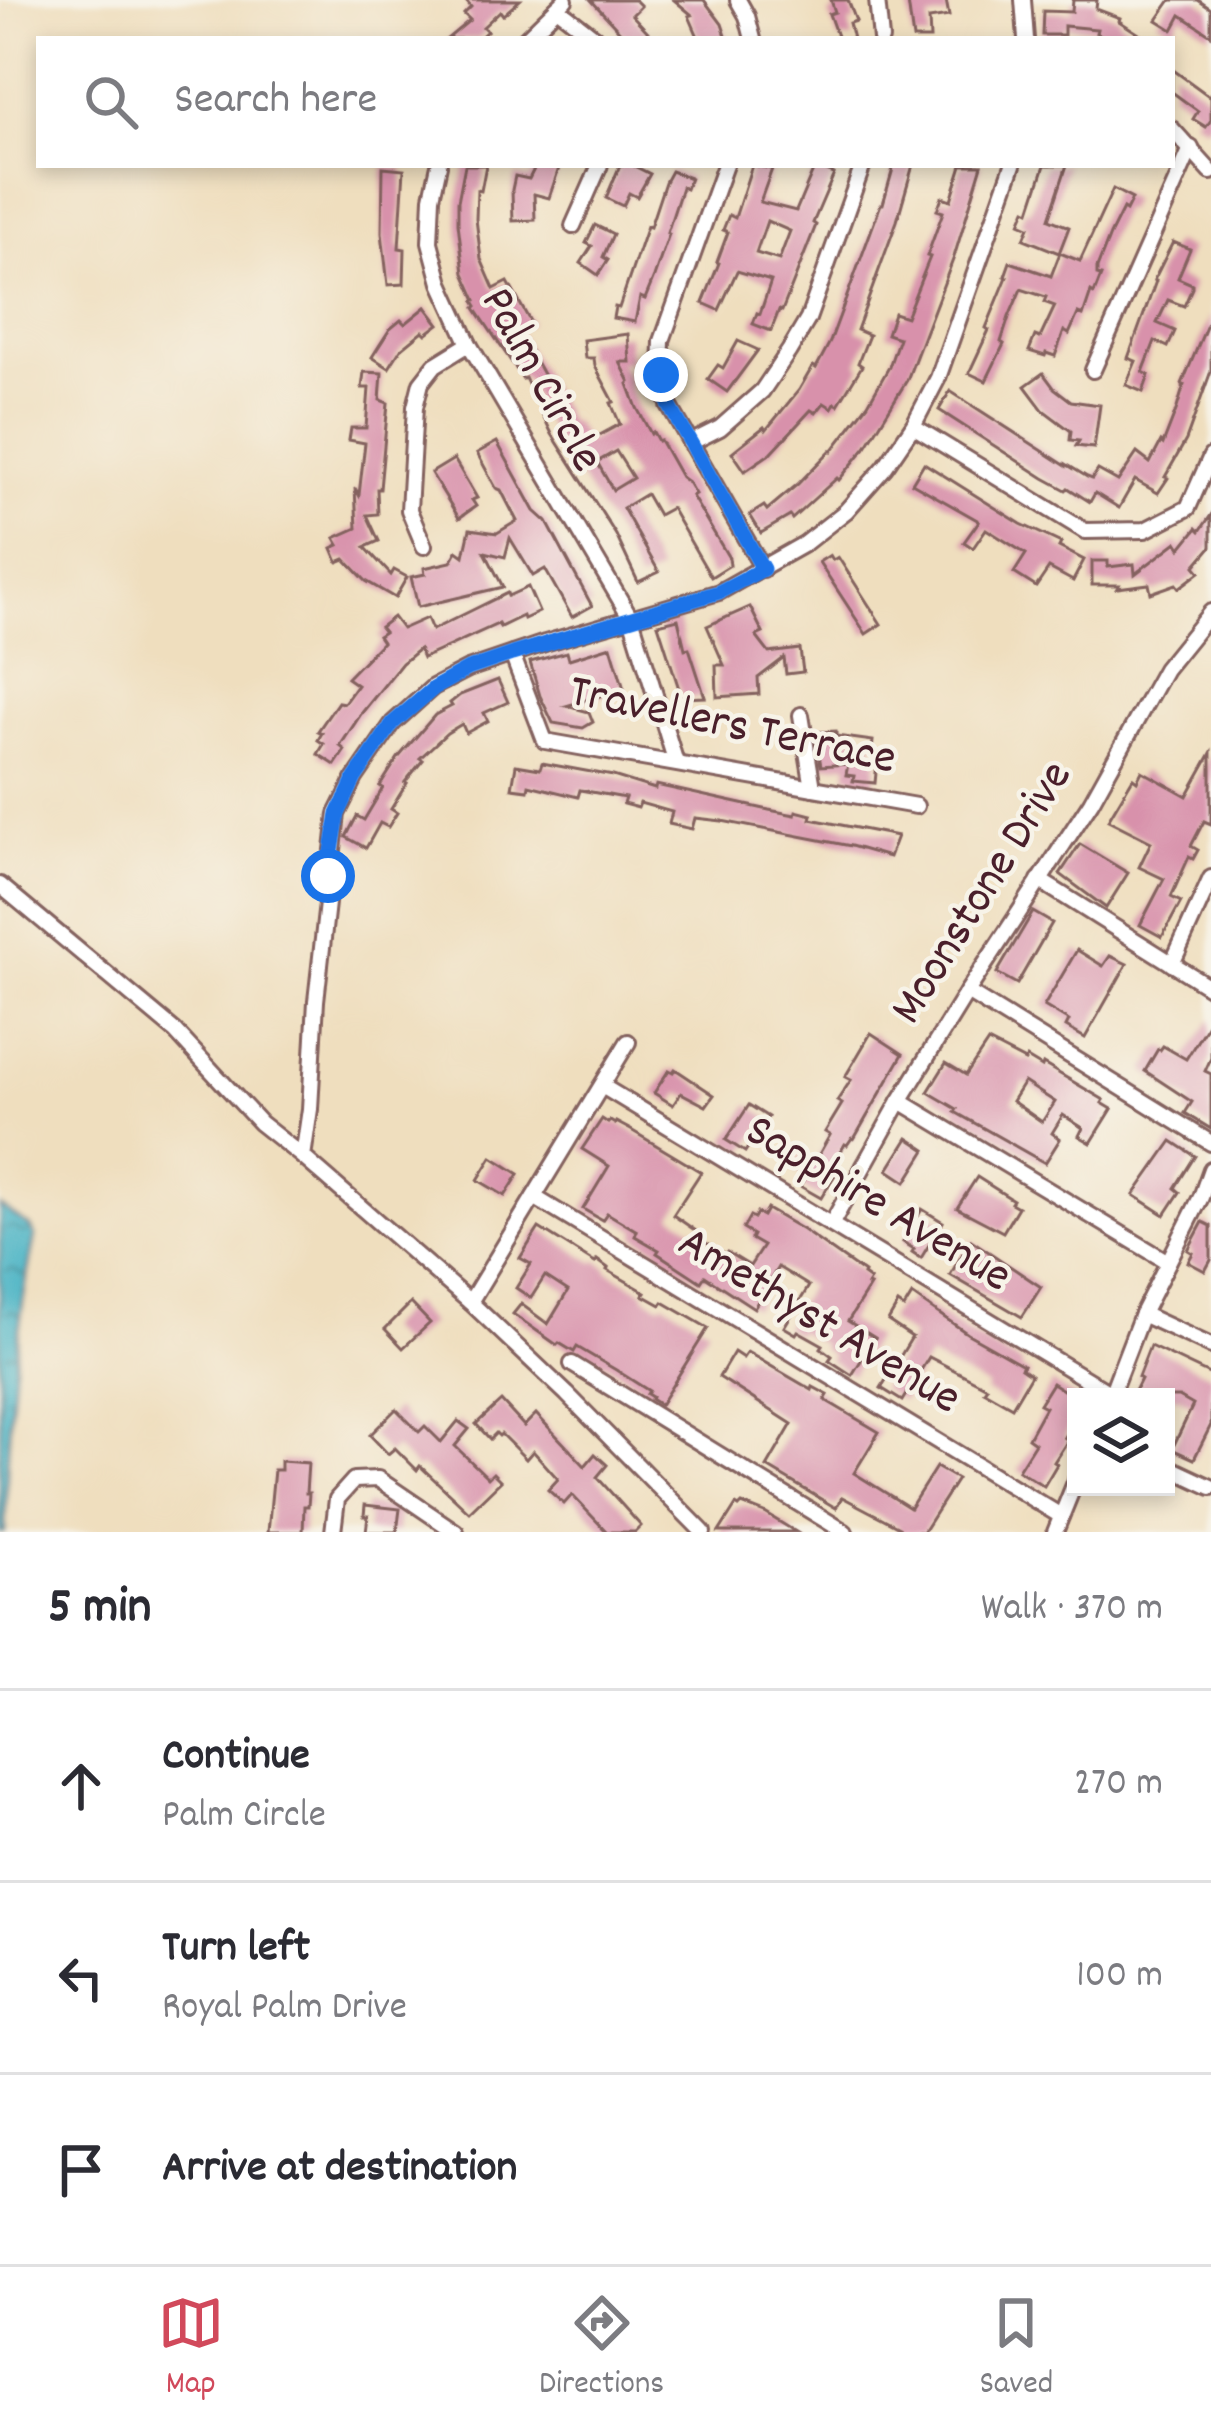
<!DOCTYPE html>
<meta charset="utf-8">
<style>
body{margin:0;font-family:Dekko,sans-serif;background:#f7f7f7;color:#2b2b33}
.controls{position:absolute;right:36px;bottom:36px;display:grid;overflow:hidden;border-radius:0px;box-shadow:0 6px 18px #0003}
.controls button{width:108px;height:108px;display:grid;place-items:center;padding:0;border:0;border-bottom:3px solid #e1e1e2;background:#fff;color:#2b2b33;font:60px sans-serif}
.stop{position:absolute;width:36px;height:36px;margin:-27px;border:9px solid #1a73e8;border-radius:50%;background:#fff}
.stop.end{background:#1a73e8;border-color:#fff;box-shadow:0 3px 12px #0008}
.list{margin:0;padding:0;list-style:none}
h2{display:flex;justify-content:space-between;align-items:center;height:156px;margin:0;padding:0 48px;font-size:51px}
h2 small{font-size:39px;font-weight:400;color:#7c7c81}
.list li{display:grid;grid-template-columns:78px 1fr auto;gap:36px;align-items:center;box-sizing:border-box;height:192px;padding:0 48px;border-top:3px solid #e1e1e2}
.list b{display:block;font-size:45px;white-space:nowrap}
.list p{margin:0;font-size:39px;white-space:nowrap;color:#7c7c81}
.list em{font-size:39px;font-style:normal;color:#7c7c81}
.icon{flex:none;width:66px;height:66px;fill:none;stroke:currentColor;stroke-width:2;stroke-linecap:round;stroke-linejoin:round}
.map{position:relative;flex:none;width:1211px;height:1532px;overflow:hidden}
.search{position:absolute;background:#fff;box-shadow:0 6px 18px #0003;left:36px;right:36px;top:36px;height:132px;display:flex;align-items:center;gap:30px;box-sizing:border-box;padding:0 42px;border-radius:0px;color:#7c7c81;font-size:45px}
.sheet{height:732px;background:#fff}
nav{display:flex;justify-content:space-around;align-items:center;box-sizing:border-box;height:168px;border-top:3px solid #e1e1e2;background:#fff;font-size:33px;color:#7c7c81}
nav a{display:grid;justify-items:center;gap:6px}
nav .on{color:#d1495b}
.map>svg:first-child{display:block}
.water{fill:url(#water-ripples);stroke:#486878;stroke-width:3}
.building{fill:#d891ab;fill-rule:evenodd}
.lines{fill:none;stroke-linecap:round;stroke-linejoin:round}
.minor-casing{stroke:#84625e;stroke-width:20}
.minor{stroke:#fff;stroke-width:14}
.route{stroke:#1a73e8;stroke-width:15}
.labels{text-anchor:middle;dominant-baseline:central;stroke-width:9;stroke-linejoin:round;paint-order:stroke}
.street-label{font-size:48px;fill:#4a1f2b;stroke:#f7f3e8}
</style>
<div class="map">
<svg width="1211" height="1532" viewBox="0 0 1211 1532">
<defs>
<pattern id="water-ripples" width="26" height="14" patternUnits="userSpaceOnUse" patternTransform="scale(3)"><rect width="26" height="14" fill="#46b2c4"/><path d="M2 4q2-2 4 0t4 0M15 11q2-2 4 0t4 0" fill="none" stroke="#3c909f"/></pattern>
</defs>
<rect width="100%" height="100%" fill="#f7f3e8"/>
<filter id="ink" filterUnits="userSpaceOnUse"><feTurbulence type="fractalNoise" baseFrequency=".00833" numOctaves="2"/><feDisplacementMap in="SourceGraphic" scale="24" xChannelSelector="R" yChannelSelector="G"/><feConvolveMatrix kernelMatrix="1 2 1 2 8 2 1 2 1" color-interpolation-filters="sRGB"/></filter>
<filter id="wash" filterUnits="userSpaceOnUse"><feTurbulence type="fractalNoise" baseFrequency=".004" numOctaves="4" result="noise"/><feDisplacementMap in="SourceGraphic" scale="48" xChannelSelector="R" yChannelSelector="G"/><feGaussianBlur stdDeviation="2.7" result="paint"/><feColorMatrix in="noise" values="0 0 0 0 0 0 0 0 0 0 0 0 0 0 0 0 0 1.4 0 .05"/><feComposite in="paint" operator="in"/></filter>
<g filter="url(#wash)">
<rect width="100%" height="100%" fill="#efdebe"/>
<path class="water" d="M0,1206L29,1226L35,1236C14,1334 7,1433 5,1532H0Z"/>
<g id="blocks">
<g class="building">
<path d="M465,0H520L503,15L500,11L483,27L487,31L478,39H447L470,20L464,14L471,7Z"/>
<path d="M591,0H635L641,6L632,15L648,32L642,39H627Z"/>
<path d="M674,0H704L722,24L727,39H699L689,16L692,15Z"/>
<path d="M831,0H848L856,21L849,23L853,39H838L829,14L835,12Z"/>
<path d="M927,0H946L949,16L929,19L930,39H913L908,2Z"/>
<path d="M1073,0H1097L1096,9L1120,18L1119,21L1147,39H1109L1096,33L1097,29L1064,26V35H1042L1043,11L1072,12Z"/>
<path d="M1171,0H1198L1211,9V35L1181,15L1173,30L1157,20Z"/>
<path d="M1172,69L1209,96L1211,93V120L1206,127L1193,119L1198,111L1172,92Z"/>
<path d="M465,165H486L481,191L477,190L476,219L481,259L494,289L508,282L531,323L519,331L570,423L573,421L587,442L620,424L611,403L614,402L595,366L594,358H585L583,340L628,334L630,362H620L630,382L628,384L637,408L651,434L653,432L658,441L660,440L681,477L688,482L695,494L692,496L729,558L730,565L711,577L671,508L658,515L646,494L623,508L659,572L638,582L616,535L552,434L525,378L523,379L475,308L477,306L474,301L476,300L464,273L458,223V201ZM616,451L633,478L613,490L597,462Z"/>
<path d="M536,165H560L549,198L534,194L535,220L513,221L512,190L515,176L529,179Z"/>
<path d="M620,165H632L650,174L637,197L629,193L623,206L606,198Z"/>
<path d="M752,165L772,169L760,202L796,211L815,166L834,174L813,223L816,225L782,311L779,310L771,331L753,324L757,313L760,314L771,281L737,271L719,310L703,303L719,263L717,262L728,232L723,230L729,215L735,218ZM767,221L790,231L779,260L756,253Z"/>
<path d="M894,165H913L897,221L857,330L869,335L858,363L862,366L838,405L835,403L832,408L824,403L816,413L811,410L771,453L745,471L732,452L764,427L766,430L799,390L813,366L816,368L830,342L881,204H883Z"/>
<path d="M962,165H982L954,257L907,380L866,447L839,480L837,478L792,519L790,516L761,533L750,515L764,506L767,510L798,484L831,450L832,451L868,404L889,367L899,338L887,334L894,313L906,317L930,257L927,256L943,212L937,210L942,197L951,200Z"/>
<path d="M1045,165H1067L1049,219L1069,227L1059,253L1024,239L1029,227L1020,223L1026,209L1030,211Z"/>
<path d="M383,167L404,169L399,248L405,249L404,284L388,285L382,233Z"/>
<path d="M671,171L690,178L686,189L682,187L667,233L669,234L654,277L645,299L640,297L635,322L613,318L615,307L619,308L647,226L650,227L665,182Z"/>
<path d="M1113,189L1132,199L1126,211L1123,209L1110,235L1097,268V275L1101,276L1094,294L1091,292L1083,316L1078,314L1069,334L1064,331L1055,356L1046,353L1045,356L1029,351L1035,336L1040,338L1055,306L1044,302L1046,297L1021,289L1009,317L1001,342L1004,344L986,381L969,373L989,330L986,328L1007,277L1005,276L1010,262L1051,276L1060,253L1080,261Z"/>
<path d="M595,225L613,234L603,257L608,260L598,275L581,263L592,246L586,243Z"/>
<path d="M1173,242L1190,249L1178,278L1192,284V288L1184,306L1168,300L1157,323L1175,331L1168,347L1155,341L1143,372L1149,375L1143,392L1126,385L1136,361L1128,358L1156,281L1154,280Z"/>
<path d="M426,307L439,324L426,334L423,331L401,349L389,368L372,357L390,329L401,320L405,324Z"/>
<path d="M1211,315V371L1186,440L1165,477L1168,478L1158,493L1135,480L1119,508L1095,493L1090,502L1068,488L1066,490L1044,478L939,410L950,391L1066,466V464L1087,477L1092,479L1098,470L1118,481L1137,453L1150,463L1161,442L1163,444L1177,408L1184,385L1182,384Z"/>
<path d="M738,341L758,350L727,392L708,379L718,365L723,368Z"/>
<path d="M364,372L382,373L380,400L388,403L381,478L380,489H377L378,514L367,515L379,541L365,547L391,575L394,570L407,577L395,598L366,581L345,559L338,562L332,548L339,545L335,538L357,528L355,488L359,495L365,443L349,440L351,428H366L369,388H362Z"/>
<path d="M1043,373L1054,388L1071,401L1100,405L1094,448L1076,446L1079,441L1070,440L1071,431L1043,410L1025,386Z"/>
<path d="M497,442L535,511L547,522L592,606L572,617L545,569L533,576L510,538L505,557L485,552L503,587L418,607L411,577L425,574L424,568L451,562L457,551L464,556L470,529L497,533L517,521L501,490L496,488L477,453Z"/>
<path d="M454,459L477,498L472,500L476,506L459,518L431,473Z"/>
<path d="M924,463L1021,524L1061,543L1059,547L1084,560L1073,581L1049,568L1036,587L1014,573L1026,554L986,529L973,548L964,542L979,521L912,483Z"/>
<path d="M1211,515V547L1195,566L1200,572L1179,588L1176,584L1151,593L1149,584L1117,588L1119,585H1092V561H1108V567L1134,564L1135,574L1177,542L1181,548L1197,528L1200,531Z"/>
<path d="M830,555L833,560L838,557L881,624L866,634L819,562Z"/>
<path d="M528,587L539,612L524,619L523,616L500,627L498,624L423,658L419,649L402,663L361,714L340,746L345,750L335,765L318,754L324,744L318,740L322,733L318,731L338,702L344,703L357,685L347,678L382,642L378,636L384,632L380,627L393,617L402,629L427,618L432,630L507,593L508,596Z"/>
<path d="M750,607L763,633L756,636L769,653L800,649L803,672L786,674L784,658L758,678L759,694L717,697L716,665H724L707,626Z"/>
<path d="M678,619L685,649L689,648L705,697L682,698L658,624Z"/>
<path d="M611,646L624,689L566,706L589,712L593,722L583,728L553,723L540,696L530,662L567,652L569,659Z"/>
<path d="M498,680L508,702L484,713L488,721L466,733L462,724L447,733L420,758L423,760L405,782L407,783L391,809L397,813L388,827L380,823L366,848L346,837L357,816L364,820L383,788L380,786L398,758L435,715L452,706L450,703L460,695Z"/>
<path d="M836,731V736L873,741L872,751L878,752L875,783L853,781L854,776L846,775L848,764L821,766L815,732Z"/>
<path d="M1211,753V824L1204,821L1191,846L1198,850L1193,859L1189,857L1171,897L1181,902L1162,937L1140,925L1164,879L1139,867L1151,842L1108,820L1133,778L1137,781L1142,771L1187,796Z"/>
<path d="M542,763L613,776L655,789L656,785L769,810L795,815L796,811L812,815L811,819L897,836L889,857L851,846L722,821L695,818L692,829L669,824L672,812L640,803L638,808L623,804L625,798L580,790L578,797L529,785L528,790L512,788L516,765L540,769Z"/>
<path d="M1080,844L1128,873L1106,908L1060,874Z"/>
<path d="M1033,912L1052,923L1017,984L997,973Z"/>
<path d="M1077,950L1103,966L1110,956L1127,964L1085,1038L1066,1027L1069,1021L1044,1006Z"/>
<path d="M1211,1019V1058L1205,1071L1211,1074V1129L1185,1113L1192,1102L1145,1071L1158,1049L1160,1050L1163,1046L1186,1059Z"/>
<path d="M871,1033L903,1054L854,1139L852,1138L847,1145L845,1144L830,1170L836,1173L821,1198L800,1186L806,1176L792,1168L801,1155L814,1163L830,1135L825,1132L842,1104L837,1101L851,1080L845,1077Z"/>
<path d="M988,1042L1025,1061L1027,1058L1042,1067L1043,1064L1104,1100L1102,1103L1112,1109L1091,1143L1079,1136L1083,1128L1063,1115L1052,1133L1060,1139L1045,1163L955,1112L957,1109L928,1092L946,1063L966,1075ZM1024,1082L1055,1102L1042,1122L1012,1101Z"/>
<path d="M675,1069L714,1095L706,1106L681,1093L673,1105L654,1093L669,1070L673,1072Z"/>
<path d="M749,1105L768,1117L745,1152L726,1140Z"/>
<path d="M602,1119L608,1123L610,1121L615,1124L616,1122L631,1130L701,1172L673,1215L699,1233L697,1237L725,1255L727,1252L750,1266L763,1246L751,1239L753,1235L743,1229L750,1216L754,1218L757,1213L763,1216L767,1209L803,1230L864,1273L863,1275L870,1280L867,1285L870,1286L848,1321L875,1338L852,1375L829,1360L832,1356L821,1348L823,1345L798,1331L796,1334L784,1327L809,1286L778,1267L754,1308L705,1276L701,1282L657,1253L659,1250L635,1236L637,1231L607,1213L602,1220L583,1209L609,1166L582,1149Z"/>
<path d="M908,1138L926,1150L906,1182L888,1170Z"/>
<path d="M1172,1141L1195,1156L1175,1188L1180,1192L1165,1215L1134,1195Z"/>
<path d="M492,1157L519,1174L505,1196L478,1180Z"/>
<path d="M977,1177L1013,1200L1011,1203L1018,1207L1003,1232L957,1208Z"/>
<path d="M922,1209L943,1222L921,1258L912,1252L914,1249L903,1242Z"/>
<path d="M1203,1222L1211,1226V1260L1205,1271L1188,1262L1193,1253L1188,1250Z"/>
<path d="M539,1228L595,1263L597,1260L608,1268L607,1270L645,1292L643,1295L661,1305L663,1302L708,1328L660,1405L651,1399L652,1397L647,1394L649,1391L616,1370L577,1347L574,1352L559,1343L557,1345L513,1314L521,1304L548,1324L568,1291L545,1276L531,1298L516,1288L531,1264L520,1258Z"/>
<path d="M971,1240L1041,1287L1022,1317L950,1275Z"/>
<path d="M912,1295L968,1334L1023,1365L1021,1368L1031,1375L1012,1407L984,1391L987,1387L929,1357L902,1401L881,1388L912,1337L888,1321L898,1304L904,1308Z"/>
<path d="M411,1303L430,1323L403,1348L385,1329Z"/>
<path d="M1150,1346L1211,1375V1425L1194,1459L1172,1449L1193,1405L1179,1397H1132L1141,1379L1138,1377Z"/>
<path d="M734,1352L743,1358L747,1352L812,1390L813,1387L828,1395L825,1400L879,1432L854,1473L910,1508L936,1467L957,1479L923,1532H896L899,1527L842,1497L836,1508L767,1467L792,1424L719,1377Z"/>
<path d="M1052,1383L1076,1398V1417L1064,1437L1068,1440L1054,1462L1057,1464L1044,1486L1018,1470L1035,1443L1028,1438L1045,1407L1039,1404Z"/>
<path d="M501,1401L524,1426L536,1414L585,1466L595,1454L607,1465L597,1477L641,1526L635,1532H607L572,1495L564,1504L548,1490L558,1479L533,1451L526,1459L501,1434L499,1436L496,1433L490,1439L476,1424Z"/>
<path d="M396,1409L419,1432L425,1426L441,1442L458,1421L469,1429L455,1446L488,1478L493,1473L501,1481L469,1512L420,1466L417,1470L395,1448L388,1454L370,1435Z"/>
<path d="M281,1461L308,1463L306,1493H309L308,1506H304L303,1532H268L274,1470H281Z"/>
<path d="M742,1504L765,1513L796,1532H719L736,1505L739,1507Z"/>
<path d="M365,1505L400,1509L397,1532H366L368,1516H364Z"/>
</g>
</g>
</g>
<g filter="url(#ink)">
<use href="#blocks" fill-opacity="0" stroke="#84625e" stroke-width="3"/>
<g class="lines">
<g class="minor-casing">
<g id="minor">
<path d="M738,0L747,16L753,39"/>
<path d="M877,0L881,39"/>
<path d="M1023,0L1026,39"/>
<path d="M557,8L597,39"/>
<path d="M525,39L565,0"/>
<path d="M1172,129L1211,172"/>
<path d="M439,165L432,197L430,242L441,283L469,344L632,620L676,763"/>
<path d="M725,165L662,341L661,375L669,405L763,569"/>
<path d="M573,226L600,165"/>
<path d="M1093,370L1191,148"/>
<path d="M913,426L1085,531L1145,530L1188,508L1211,456"/>
<path d="M690,443L720,428L762,391L789,351L808,319L863,165"/>
<path d="M424,546L409,510L415,407L421,383L435,365L469,344"/>
<path d="M512,654L545,741L916,806"/>
<path d="M801,715L813,788"/>
<path d="M1039,880L1211,988"/>
<path d="M0,885L175,1031L260,1123L303,1157L470,1302L567,1394L703,1532"/>
<path d="M1172,964L1211,878"/>
<path d="M967,992L1211,1143"/>
<path d="M602,1086L1111,1394"/>
<path d="M900,1101L1168,1262"/>
<path d="M303,1157L310,1109L316,1001L337,814L355,778L393,723L433,687L468,669L545,643L719,592L804,544L846,511L885,467L913,426L938,378L1013,165"/>
<path d="M534,1197L1061,1516"/>
<path d="M832,1223L900,1101L967,992L1091,802L1165,669L1211,612"/>
<path d="M470,1302L628,1042"/>
<path d="M1142,1314L1211,1346"/>
<path d="M572,1364L845,1532"/>
<path d="M1110,1397L1142,1314L1201,1197L1211,1169"/>
<path d="M1166,1466L1211,1487"/>
<path d="M333,1532L337,1499L354,1480L378,1479L456,1532"/>
<path d="M1055,1532L1076,1480"/>
</g>
</g>
<use href="#minor" class="minor"/>
</g>
</g>
<g class="lines" filter="url(#ink)">
<path class="route" d="M328,876L338,814L355,778L393,723L434,688L468,669L512,654L719,592L763,569L669,405L661,375"/>
</g>
<g class="labels">
<g class="street-label">
<text transform="translate(539 381) rotate(61)">Palm Circle</text>
<text transform="translate(732 728) rotate(12)">Travellers Terrace</text>
<text transform="translate(984 894) rotate(-58)">Moonstone Drive</text>
<text transform="translate(877 1206) rotate(31)">Sapphire Avenue</text>
<text transform="translate(818 1323) rotate(31)">Amethyst Avenue</text>
</g>
</g>
</svg>
<div class="controls">
<button><svg class="icon" aria-label="layers" viewBox="0 0 24 24"><path d="M12 4l9 5-9 5-9-5zM3 14l9 5 9-5"/></svg></button>
</div>
<div class="stop" style="left:328px;top:876px"></div>
<div class="stop end" style="left:661px;top:375px"></div>
<div class="search"><svg class="icon" aria-label="search" viewBox="0 0 24 24"><circle cx="10" cy="10" r="6"/><path d="M15 15l6 6"/></svg>Search here</div>
</div>
<section class="sheet">
<h2>5 min<small>Walk · 370 m</small></h2>
<ul class="list">
<li><svg class="icon" aria-label="ahead" viewBox="0 0 24 24"><path d="M12 20V5M6 11l6-6 6 6"/></svg><div><b>Continue</b><p>Palm Circle</p></div><em>270 m</em></li>
<li><svg class="icon" aria-label="left" viewBox="0 0 24 24"><path d="M17 20v-9H6M10 6l-5 5 5 5"/></svg><div><b>Turn left</b><p>Royal Palm Drive</p></div><em>100 m</em></li>
<li><svg class="icon" aria-label="arrive" viewBox="0 0 24 24"><path d="M6 21V4h12l-3 4 3 4H6"/></svg><div><b>Arrive at destination</b></div></li>
</ul>
</section>
<nav>
<a class="on"><svg class="icon" aria-label="map" viewBox="0 0 24 24"><path d="M3 6l6-2 6 2 6-2v14l-6 2-6-2-6 2zM9 4v14M15 6v14"/></svg>Map</a>
<a><svg class="icon" aria-label="directions" viewBox="0 0 24 24"><path d="M12 3l9 9-9 9-9-9zM9 14v-3h6M13 9l2 2-2 2"/></svg>Directions</a>
<a><svg class="icon" aria-label="saved" viewBox="0 0 24 24"><path d="M7 4h10v16l-5-4-5 4z"/></svg>Saved</a>
</nav>
